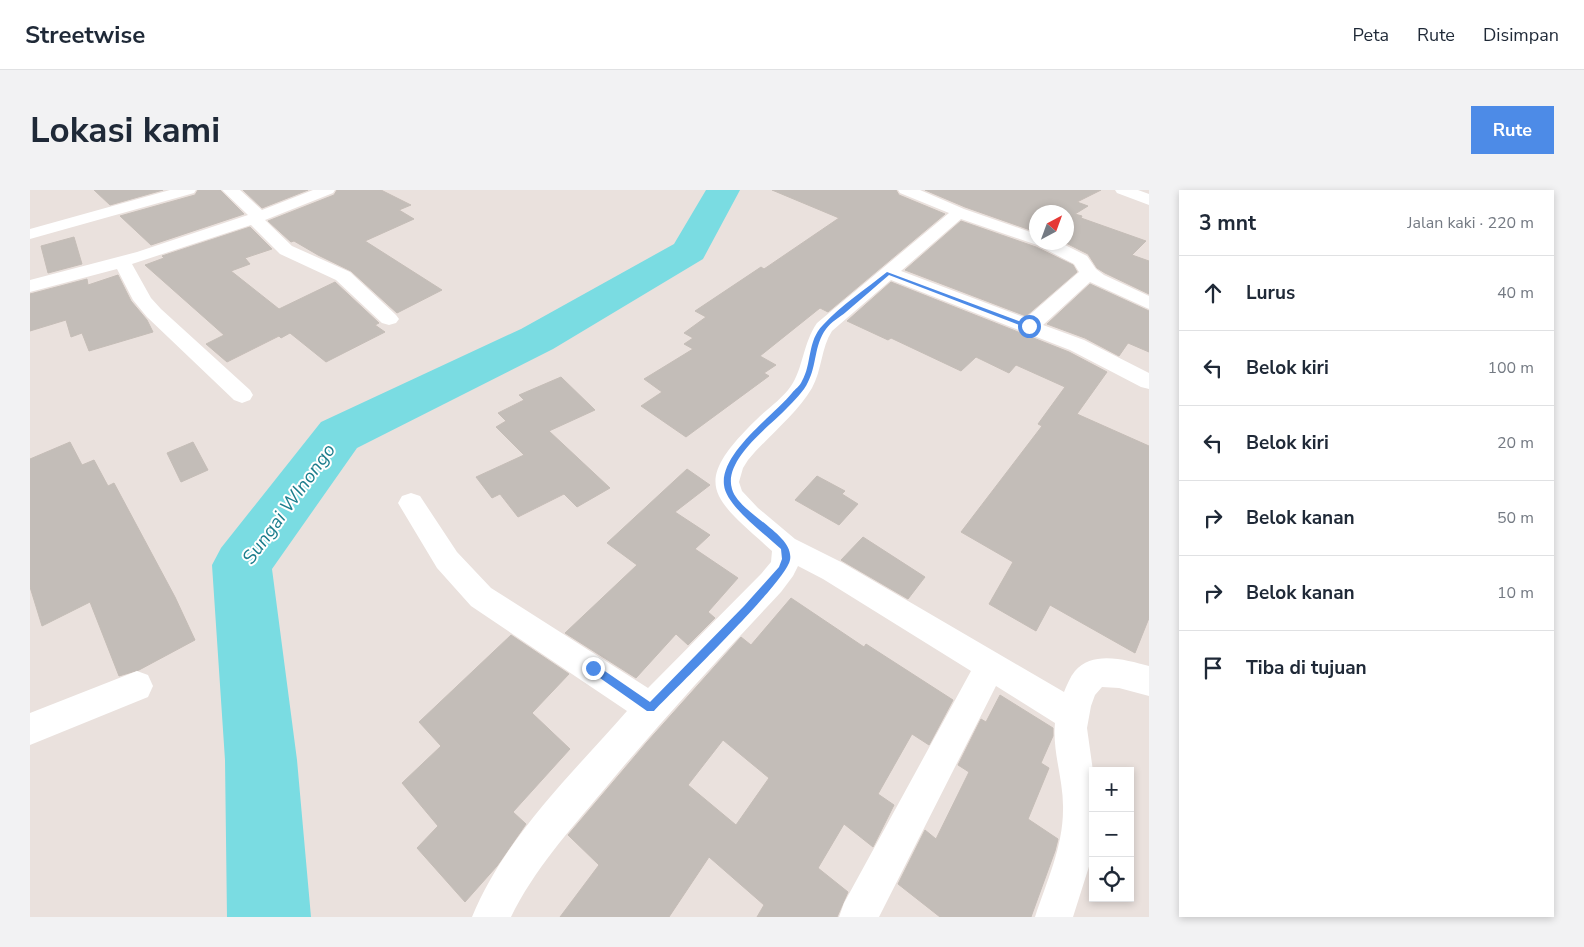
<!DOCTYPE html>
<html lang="id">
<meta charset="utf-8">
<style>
body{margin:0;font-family:"Nunito Sans",sans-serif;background:#f2f2f3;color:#1f2937}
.controls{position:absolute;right:15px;bottom:15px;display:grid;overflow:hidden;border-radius:0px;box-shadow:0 2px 8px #0003}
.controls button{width:45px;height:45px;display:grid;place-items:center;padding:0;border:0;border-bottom:1px solid #e0e1e3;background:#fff;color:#1f2937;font:25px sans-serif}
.compass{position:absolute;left:999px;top:15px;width:45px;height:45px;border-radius:50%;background:#fff;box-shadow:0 2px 8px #0003;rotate:41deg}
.stop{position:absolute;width:15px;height:15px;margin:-11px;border:4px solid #4d8be7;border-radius:50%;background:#fff}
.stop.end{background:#4d8be7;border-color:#fff;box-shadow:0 1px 5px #0008}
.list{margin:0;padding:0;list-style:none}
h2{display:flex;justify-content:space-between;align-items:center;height:65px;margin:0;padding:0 20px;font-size:21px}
h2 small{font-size:16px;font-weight:400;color:#747a83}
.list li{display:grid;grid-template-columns:32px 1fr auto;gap:15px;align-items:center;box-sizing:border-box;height:75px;padding:0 20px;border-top:1px solid #e0e1e3}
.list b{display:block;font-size:19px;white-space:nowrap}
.list em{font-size:16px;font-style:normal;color:#747a83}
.icon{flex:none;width:28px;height:28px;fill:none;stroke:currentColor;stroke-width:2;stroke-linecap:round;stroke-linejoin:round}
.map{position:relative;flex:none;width:1119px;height:727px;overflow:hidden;border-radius:0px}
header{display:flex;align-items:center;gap:30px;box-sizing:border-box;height:70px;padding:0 25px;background:#fff;border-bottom:1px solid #e0e1e3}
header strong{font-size:24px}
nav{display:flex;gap:28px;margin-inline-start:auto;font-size:18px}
.intro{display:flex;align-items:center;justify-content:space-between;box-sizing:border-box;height:120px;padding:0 30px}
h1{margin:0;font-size:35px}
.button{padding:12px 22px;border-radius:0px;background:#4d8be7;color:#fff;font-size:18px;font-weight:700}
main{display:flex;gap:30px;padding:0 30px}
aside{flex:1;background:#fff;border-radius:0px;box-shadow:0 2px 8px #0003}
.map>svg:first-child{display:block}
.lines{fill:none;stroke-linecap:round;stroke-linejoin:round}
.river{fill:#7adce2;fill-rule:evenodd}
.building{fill:#c3bdb8;stroke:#c5bdb7;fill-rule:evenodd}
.street{fill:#fff;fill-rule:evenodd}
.route{fill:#4d8be7}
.labels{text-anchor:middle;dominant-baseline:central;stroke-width:4;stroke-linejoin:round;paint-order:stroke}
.water-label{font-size:19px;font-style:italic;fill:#1b7d8c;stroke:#fff}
</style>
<header>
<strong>Streetwise</strong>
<nav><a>Peta</a><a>Rute</a><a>Disimpan</a></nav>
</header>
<div class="intro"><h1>Lokasi kami</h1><a class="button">Rute</a></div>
<main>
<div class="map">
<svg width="1119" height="727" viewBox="0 0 1119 727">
<rect width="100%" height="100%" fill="#eae1dd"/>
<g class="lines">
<path class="river" d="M676,0H710L673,69L523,159L327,258L242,379L267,570L281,727H197L195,570L182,375L191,358L291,232L491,139L644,54Z"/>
</g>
<g class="building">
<path d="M64,0H133L80,15Z"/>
<path d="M168,0H190L214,24L121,55L90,26L165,5Z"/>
<path d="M213,0H278L232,18Z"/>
<path d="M307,0H351L381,15L369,20L384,29L335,51L412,100L367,123L321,81L288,65L264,51L261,52L238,31L304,5Z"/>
<path d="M742,0H866L869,5L915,24L798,122L790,118L730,166L746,175L734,183L739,186L656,247L611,216L632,202L614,189L663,159L654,154L663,148L654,143L676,127L665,121L731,77L734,79L809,28Z"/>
<path d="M895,0H1071L1047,12L1058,16L1045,24L1052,26L1051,28L1116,51L1102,65L1119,71V104L1075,83L1067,78L1058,64L1034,52H1036V22H1006V42L935,17Z"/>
<path d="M931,31L1006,57L1043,75L1047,82L996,126L875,80Z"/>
<path d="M220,37L242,59L215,68L220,74L201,81L249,119L305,92L349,133L345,135L355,142L296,172L260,143L251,148L249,146L197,172L176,154L194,145L115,75L134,68L132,66Z"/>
<path d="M44,47L52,74L18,83L11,56Z"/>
<path d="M88,85L101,111L117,130L123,142L59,161L52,143L41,147L36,130L0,141V104L57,89L58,95Z"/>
<path d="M861,92L1039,162L1077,182L1047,224L1119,256V428L1105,463L1020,415L1006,441L959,414L983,372L931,342L1012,236L1008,234L1035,197L986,175L979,183L946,167L931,181L861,148L858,150L817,131Z"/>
<path d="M1060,94L1119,121V162L1098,153L1089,166L1055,148L1017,134Z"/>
<path d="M531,187L565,220L519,241L580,298L547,317L534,304L488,327L470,304L462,308L446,287L494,265L466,237L476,231L468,223L494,210L489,205Z"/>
<path d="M40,252L52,275L64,270L78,296L84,293L145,407L165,450L109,480L89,486L60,412L12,436L0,397V269Z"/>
<path d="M163,252L178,280L151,292L137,263Z"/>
<path d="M657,279L680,295L645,322L680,345L665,359L708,388L678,422L685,428L658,455L646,444L606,488L535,443L607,375L577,353Z"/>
<path d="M787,286L815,301L812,304L828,314L809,335L765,310Z"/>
<path d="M833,347L895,387L878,409L811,370Z"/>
<path d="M761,408L834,457L836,454L923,510L899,555L882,544L848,604L864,615L843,657L814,634L788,678L818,702L807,727H727L734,715L679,667L639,727H530L569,675L538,645L617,552L711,447L721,455ZM693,550L739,588L706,635L658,595Z"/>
<path d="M481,445L539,484L502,523L540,559L483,622L496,634L467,676L435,712L387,658L408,636L372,593L411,556L389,532Z"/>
<path d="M970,505L1023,538V546L1011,573L1019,578L998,629L1028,649L1025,661L1001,727H910L868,694L895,640L906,649L939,582L928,575L951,529L956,532Z"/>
</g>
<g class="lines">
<g class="street">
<path d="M140,0H166L164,3L0,49V39Z"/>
<path d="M192,0H210L232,20L283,0H305L303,3L235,30L262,56L320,82L366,125L369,129L366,133L359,135L352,133L306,90L250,64L221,35L102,74L121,108L131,119L220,200L223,205L220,210L212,213L204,210L117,127L103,110L87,79L0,102V90L107,62L218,25Z"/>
<path d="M868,0H890L934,19L1006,44V52H1029L1057,66L1066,79L1074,85L1119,106V119L1060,92L1013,135L1054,150L1119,183V199L1111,197L1040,160L861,90L802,141C791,158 792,180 782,198C766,225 738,246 718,270L713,278L709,292L712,301L728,318L765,349L813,373L1034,502C1037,495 1040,487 1045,481C1063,460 1096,470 1119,476V506L1089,498L1072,497L1065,505L1061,516L1057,538L1063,581V664L1043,727H1005C1016,693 1033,657 1033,620C1034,591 1022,562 1025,533L966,496L849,727H809L814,713L941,481L793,389L768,376L763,386L751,402C690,467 629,533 572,602C539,641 504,680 481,727H442C475,647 541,585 597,521L441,416L407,378L368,313L372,306L381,303L390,306L427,362L461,398L618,498L731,384L741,372L742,361C684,308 658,296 726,230C737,219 752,209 761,196C773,179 773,153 787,133L919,23L870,3ZM931,29L1007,55L1044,74L1049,82L996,128L871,81Z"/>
<path d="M1085,0H1108L1119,4V15L1087,3Z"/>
<path d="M107,481L118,485L123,496L118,507L0,555V523Z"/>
</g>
</g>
<path class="route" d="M857,82L1002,136L997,138L859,85C845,97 831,109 816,122C810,127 801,132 796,139C784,155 787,175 778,192C774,201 764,211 757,218C739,237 693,270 702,299C709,324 765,344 760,370C756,392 647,497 624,521H617L560,481V475H566L620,512L714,416L749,377L752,369L751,359C735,344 696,316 694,295C690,263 743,226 762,203C765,199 770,196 772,191C782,174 777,151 793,135C811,115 836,99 857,82Z"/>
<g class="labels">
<g class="water-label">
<text transform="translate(259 314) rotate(-54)">Sungai WInongo</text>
</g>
</g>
</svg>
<div class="controls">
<button>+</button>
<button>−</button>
<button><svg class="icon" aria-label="locate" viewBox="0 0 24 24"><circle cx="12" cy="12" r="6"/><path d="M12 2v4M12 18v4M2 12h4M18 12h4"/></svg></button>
</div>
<svg class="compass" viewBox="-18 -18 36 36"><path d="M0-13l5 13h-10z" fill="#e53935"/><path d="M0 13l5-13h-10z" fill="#747a83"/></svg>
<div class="stop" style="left:999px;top:136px"></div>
<div class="stop end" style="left:563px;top:478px"></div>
</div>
<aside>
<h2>3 mnt<small>Jalan kaki · 220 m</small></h2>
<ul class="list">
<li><svg class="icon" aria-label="ahead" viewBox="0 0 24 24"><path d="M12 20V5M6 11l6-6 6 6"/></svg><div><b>Lurus</b></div><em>40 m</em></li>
<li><svg class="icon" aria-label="left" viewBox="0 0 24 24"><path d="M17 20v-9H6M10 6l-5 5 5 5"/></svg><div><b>Belok kiri</b></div><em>100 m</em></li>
<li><svg class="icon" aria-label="left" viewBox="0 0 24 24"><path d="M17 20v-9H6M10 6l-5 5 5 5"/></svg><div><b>Belok kiri</b></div><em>20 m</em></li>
<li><svg class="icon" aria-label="right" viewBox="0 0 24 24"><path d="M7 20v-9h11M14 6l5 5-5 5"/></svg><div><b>Belok kanan</b></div><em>50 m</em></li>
<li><svg class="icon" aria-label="right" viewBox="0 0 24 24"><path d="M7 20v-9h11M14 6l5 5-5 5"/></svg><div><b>Belok kanan</b></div><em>10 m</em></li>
<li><svg class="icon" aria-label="arrive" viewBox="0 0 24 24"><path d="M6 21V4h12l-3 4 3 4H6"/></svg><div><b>Tiba di tujuan</b></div></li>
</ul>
</aside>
</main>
